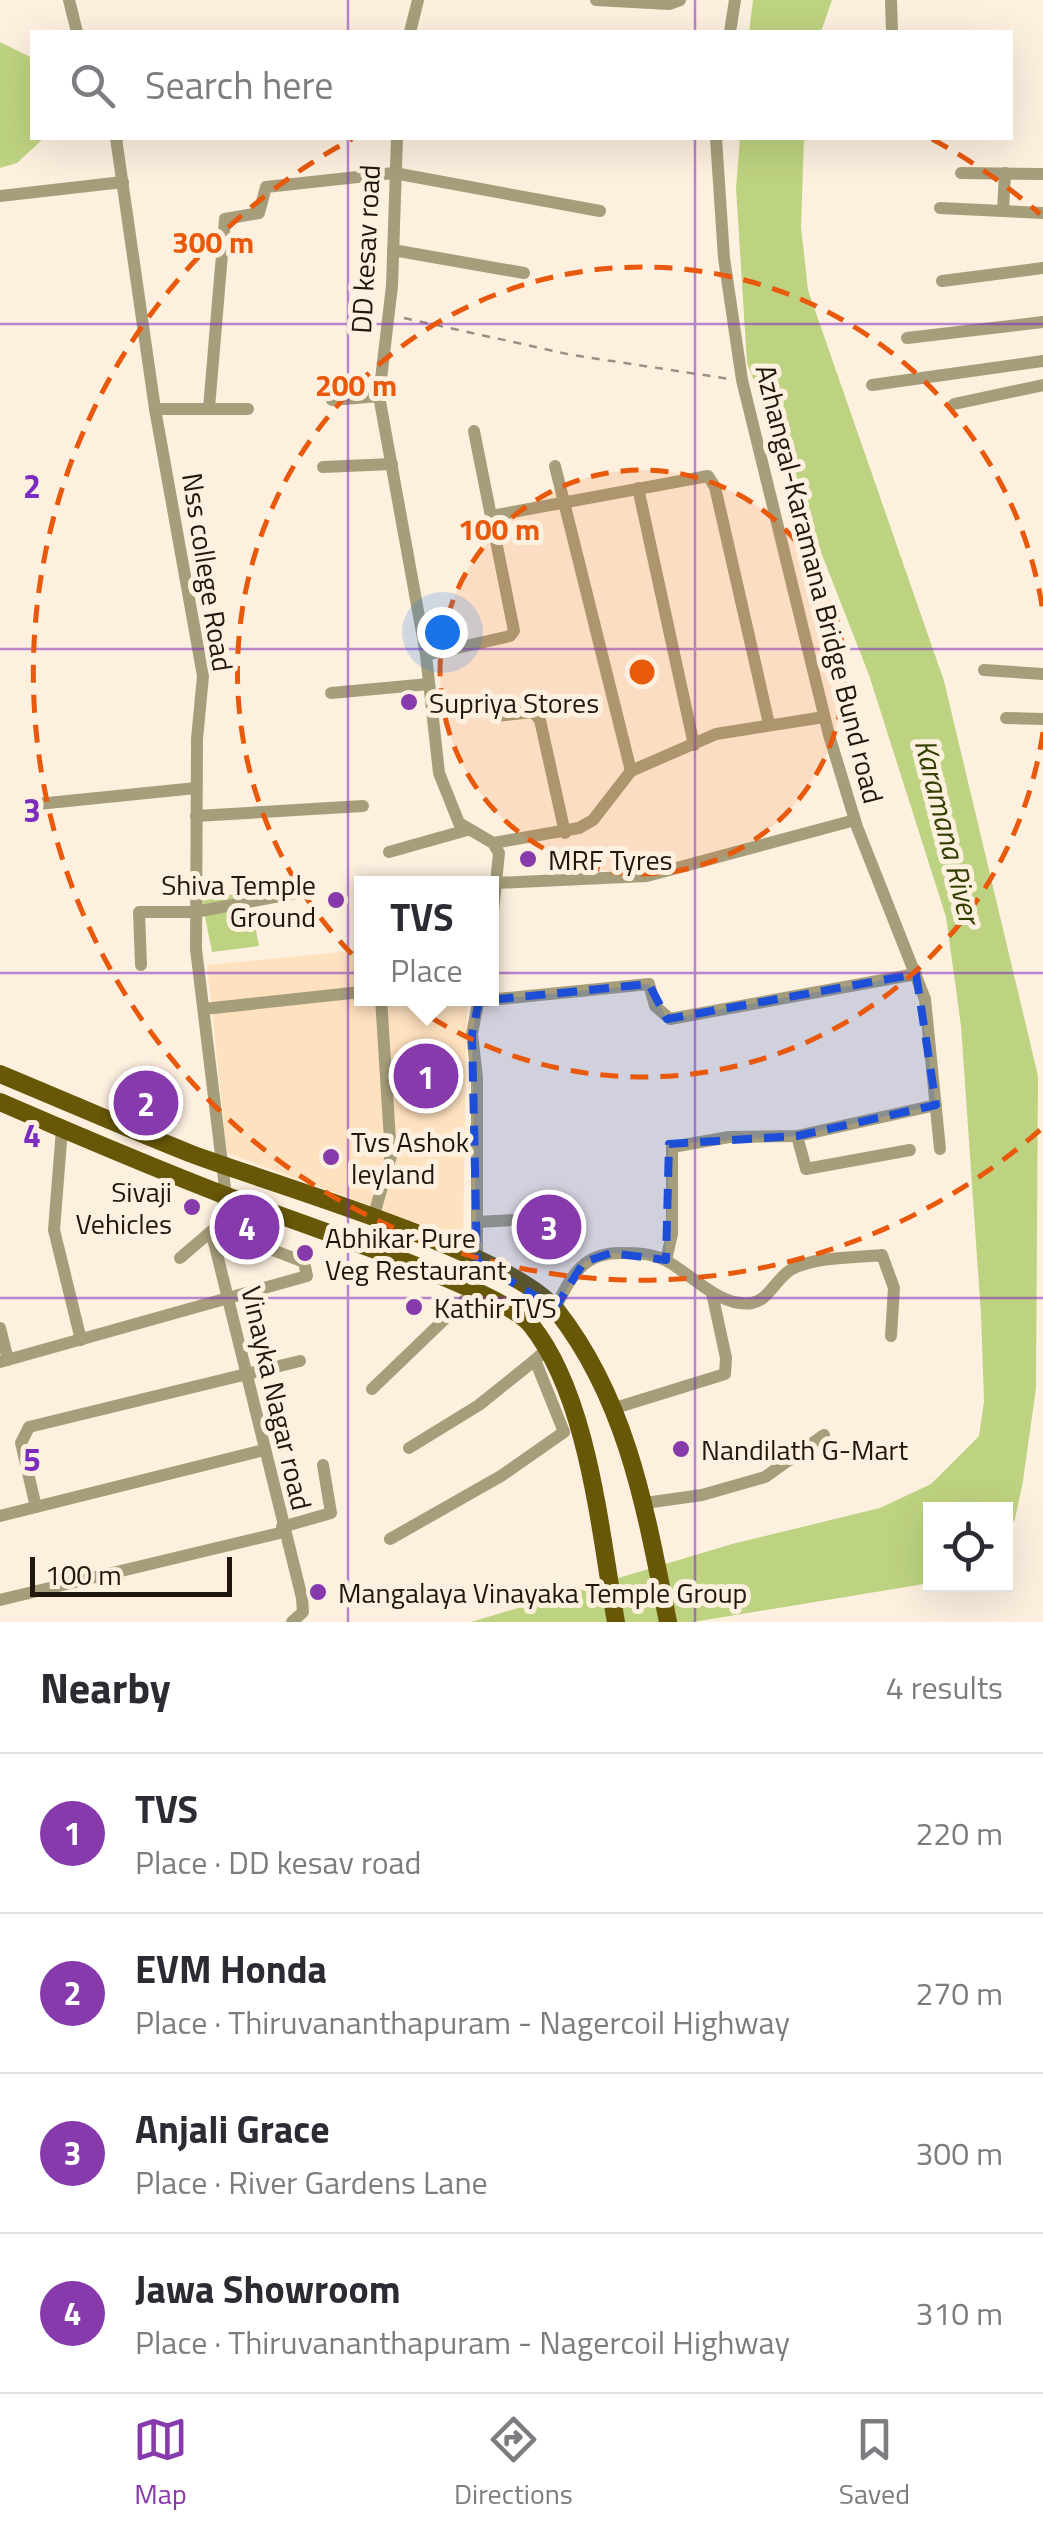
<!DOCTYPE html>
<meta charset="utf-8">
<style>
body{margin:0;font-family:"Titillium Web",sans-serif;background:#f2f2f3;color:#2b2b33}
.controls{position:absolute;right:30px;bottom:30px;display:grid;overflow:hidden;border-radius:0px;box-shadow:0 10px 40px #0002}
.controls button{width:90px;height:90px;display:grid;place-items:center;padding:0;border:0;border-bottom:2px solid #e1e1e2;background:#fff;color:#2b2b33;font:50px sans-serif}
.scale{position:absolute;left:30px;bottom:25px;width:202px;box-sizing:border-box;padding-left:10px;border:5px solid #20180e;border-top:0;font-size:28px;line-height:35px;white-space:nowrap;color:#20180e;-webkit-text-stroke:8px #fef0df;paint-order:stroke}
.you{position:absolute;left:442px;top:632px;width:35px;height:35px;margin:-25px;border:8px solid #fff;border-radius:50%;background:#1a73e8;box-shadow:0 0 0 15px #1a73e833}
.badge{display:grid;place-items:center;width:65px;height:65px;border-radius:50%;background:#863aab;color:#fff;font-size:32px;font-weight:700}
.pin{position:absolute;translate:-50% -50%;border:5px solid #fff;box-shadow:0 2px 10px #0006}
.popup{position:absolute;left:354px;top:876px;width:145px;height:130px;box-sizing:border-box;display:grid;place-content:center;border-radius:0px;background:#fff;filter:drop-shadow(0 2px 8px #0005);font-size:32px;white-space:nowrap;color:#7c7c81}
.popup b{font-size:38px;color:#2b2b33}
.popup::after{content:'';position:absolute;left:50%;top:100%;margin-left:-20px;border:20px solid transparent;border-top-color:#fff}
.list{margin:0;padding:0;list-style:none}
h2{display:flex;justify-content:space-between;align-items:center;height:130px;margin:0;padding:0 40px;font-size:42px}
h2 small{font-size:32px;font-weight:400;color:#7c7c81}
.list li{display:grid;grid-template-columns:65px 1fr auto;gap:30px;align-items:center;box-sizing:border-box;height:160px;padding:0 40px;border-top:2px solid #e1e1e2}
.list b{display:block;font-size:38px;white-space:nowrap}
.list p{margin:0;font-size:32px;white-space:nowrap;color:#7c7c81}
.list em{font-size:32px;font-style:normal;color:#7c7c81}
.icon{flex:none;width:55px;height:55px;fill:none;stroke:currentColor;stroke-width:2;stroke-linecap:round;stroke-linejoin:round}
.map{position:relative;flex:none;width:1043px;height:1622px;overflow:hidden}
.search{position:absolute;background:#fff;box-shadow:0 10px 40px #0002;left:30px;right:30px;top:30px;height:110px;display:flex;align-items:center;gap:25px;box-sizing:border-box;padding:0 35px;border-radius:0px;color:#7c7c81;font-size:38px}
.sheet{height:770px;background:#fff}
nav{display:flex;justify-content:space-around;align-items:center;box-sizing:border-box;height:140px;border-top:2px solid #e1e1e2;background:#fff;font-size:28px;color:#7c7c81}
nav a{display:grid;justify-items:center;gap:5px}
nav .on{color:#863aab}
.map>svg:first-child{display:block}
.built{fill:#fee1be}
.water{fill:#bed381}
.lines{fill:none;stroke-linecap:round;stroke-linejoin:round}
.path{stroke:#9c9083;stroke-width:2.5;stroke-dasharray:8 8;stroke-linecap:butt}
.minor{stroke:#a69e7b;stroke-width:12}
.major{stroke:#675707;stroke-width:18}
.marked{fill:#1d4ed8;fill-opacity:0.2;stroke:#1d4ed8;stroke-width:8;stroke-dasharray:20 12;stroke-linejoin:round}
.grid{fill:none;stroke:#7b2cbf;stroke-width:2.5;stroke-opacity:0.55}
.ring{fill:none;stroke:#e8590c;stroke-width:5;stroke-dasharray:18 12}
.poi-dot{fill:#863aab;stroke:#fef0df;stroke-width:4}
.labels{text-anchor:middle;dominant-baseline:central;stroke-width:10;stroke-linejoin:round;paint-order:stroke}
.street-label{font-size:28px;fill:#20180e;stroke:#fef0df}
.poi-label{font-size:28px;fill:#20180e;stroke:#fef0df;text-anchor:start}
.water-label{font-size:30px;font-style:italic;fill:#323e00;stroke:#fef0df}
.grid-label{font-size:32px;text-anchor:middle;font-weight:bold;fill:#7b2cbf;stroke:#fef0df;stroke-width:10;stroke-linejoin:round;paint-order:stroke}
.centre{fill:#e8590c;stroke:#fef0df;stroke-width:5}
.ring-label{font-size:30px;text-anchor:middle;font-weight:bold;fill:#e8590c;stroke:#fef0df;stroke-width:10;stroke-linejoin:round;paint-order:stroke}
</style>
<div class="map">
<svg width="1043" height="1622" viewBox="0 0 1043 1622">
<rect width="100%" height="100%" fill="#fef0df"/>
<path class="built" d="M361,950V998L467,999L463,1240L227,1153L207,965Z"/>
<g class="water">
<path d="M753,0H832L821,32H749Z"/>
<path d="M0,42L32,58V138H44L17,163L0,168Z"/>
<path d="M740,138H804L801,227L808,290L944,681L1038,1076L1036,1388L1023,1481L1015,1519L1006,1533V1510H930V1583L693,1622H471L732,1544L880,1508L931,1484L979,1436L984,1401L981,1315L961,1026L946,917L869,675L747,363L736,188Z"/>
<path d="M248,891L259,946L212,952L202,901Z"/>
</g>
<g class="lines">
<path class="path" d="M404,318L572,355L730,379"/>
<g class="minor">
<path d="M69,0L77,32"/>
<path d="M596,0L669,4L680,0"/>
<path d="M891,0L892,32"/>
<path d="M410,32L418,0"/>
<path d="M730,32L735,0"/>
<path d="M116,138L155,409L203,676L197,739L196,949L226,1196L213,1238L302,1598L303,1612L292,1622"/>
<path d="M397,138L392,286L379,396L426,655L439,773L459,823L493,843L499,853L491,932"/>
<path d="M716,138L724,258L742,380L829,735L857,827L925,999L940,1149"/>
<path d="M961,173L1043,174"/>
<path d="M0,196L123,182"/>
<path d="M940,208L1043,213"/>
<path d="M1003,211L1005,173"/>
<path d="M393,250L524,273"/>
<path d="M942,281L1043,268"/>
<path d="M907,338L1043,322"/>
<path d="M872,385L1043,361"/>
<path d="M332,400L379,396"/>
<path d="M954,404L1043,385"/>
<path d="M209,408L225,219L259,213L266,187L394,173L600,211"/>
<path d="M155,409H248"/>
<path d="M555,466L631,771"/>
<path d="M323,467L392,464"/>
<path d="M638,488L694,745"/>
<path d="M491,516L708,476L715,487L769,724"/>
<path d="M426,655L510,636L514,631L474,431"/>
<path d="M984,670L1043,674"/>
<path d="M331,693L429,684"/>
<path d="M497,716L533,712L540,720L565,833"/>
<path d="M1006,718L1043,719"/>
<path d="M38,804L196,788"/>
<path d="M196,816L363,806"/>
<path d="M493,843L579,828L593,820L631,771L716,734L824,717"/>
<path d="M389,852L467,830"/>
<path d="M496,883L647,876L855,820"/>
<path d="M141,965L139,912H195L301,892"/>
<path d="M479,1001L649,984L655,1006L670,1019L916,974"/>
<path d="M204,1009L361,992"/>
<path d="M62,1129L54,1230L81,1340"/>
<path d="M797,1136L806,1169L910,1150"/>
<path d="M373,1218L391,1156L381,998"/>
<path d="M477,1222L533,1219"/>
<path d="M666,1260L672,1234V1147L729,1137L797,1136L936,1105"/>
<path d="M477,1261V1078L472,1034L479,998"/>
<path d="M555,1308C571,1278 581,1253 620,1253C635,1253 650,1253 665,1260C691,1273 719,1308 752,1303C769,1300 777,1277 792,1269C817,1256 855,1258 882,1255L894,1288L891,1336"/>
<path d="M0,1328L8,1360"/>
<path d="M0,1362L307,1276L304,1262L215,1228L180,1258"/>
<path d="M372,1389L474,1291"/>
<path d="M615,1408L725,1374L726,1358L712,1293"/>
<path d="M409,1448L479,1405L535,1360"/>
<path d="M645,1503L702,1495L765,1477L824,1435"/>
<path d="M36,1507L21,1443L29,1427L300,1361"/>
<path d="M0,1516L264,1450"/>
<path d="M282,1527L331,1513L323,1465"/>
<path d="M390,1539L501,1476L564,1432L535,1360L547,1349"/>
<path d="M0,1600L284,1532"/>
</g>
<g class="major">
<path d="M0,1074C63,1100 126,1128 189,1153C267,1183 512,1252 557,1311C628,1402 646,1512 668,1622"/>
<path d="M0,1102C74,1134 149,1166 224,1195C280,1217 503,1289 531,1325C589,1397 600,1533 616,1622"/>
</g>
</g>
<path class="marked" d="M916,974L936,1105L797,1136L669,1144L666,1260L611,1253L584,1262L555,1308L477,1261L472,1034L479,1001L649,984L667,1019Z"/>
<path class="grid" d="M348,0V32M695,0V32M348,138V1622M695,138V1622M0,324H1043M0,649H1043M0,973H1043M0,1298H1043"/>
<circle cx="642" cy="672" r="202" fill="#e8590c" fill-opacity=".12"/>
<g class="ring">
<circle cx="642" cy="672" r="202"/>
<path d="M1043 732A405 405 0 1 1 1043 612"/>
<path d="M1040 1130A607 607 0 1 1 352 139M932 139A607 607 0 0 1 1040 214"/>
</g>
<g class="poi-dot">
<circle cx="409" cy="702" r="10"/>
<circle cx="528" cy="859" r="10"/>
<circle cx="336" cy="900" r="10"/>
<circle cx="331" cy="1157" r="10"/>
<circle cx="192" cy="1207" r="10"/>
<circle cx="305" cy="1253" r="10"/>
<circle cx="414" cy="1307" r="10"/>
<circle cx="681" cy="1449" r="10"/>
<circle cx="318" cy="1592" r="10"/>
</g>
<g class="labels">
<g class="street-label">
<text transform="translate(365 249) rotate(-87)">DD kesav road</text>
<text transform="translate(208 572) rotate(81)">Nss college Road</text>
<text transform="translate(820 584) rotate(76)">Azhangal-Karamana Bridge Bund road</text>
<text transform="translate(277 1398) rotate(77)">Vinayka Nagar road</text>
</g>
<g class="poi-label">
<text x="429" y="702">Supriya Stores</text>
<text x="548" y="859">MRF Tyres</text>
<text x="316" y="884" text-anchor="end">Shiva Temple<tspan x="316" dy="32">Ground</tspan></text>
<text x="351" y="1141">Tvs Ashok<tspan x="351" dy="32">leyland</tspan></text>
<text x="172" y="1191" text-anchor="end">Sivaji<tspan x="172" dy="32">Vehicles</tspan></text>
<text x="325" y="1237">Abhikar Pure<tspan x="325" dy="32">Veg Restaurant</tspan></text>
<text x="434" y="1307">Kathir TVS</text>
<text x="701" y="1449">Nandilath G-Mart</text>
<text x="338" y="1592">Mangalaya Vinayaka Temple Group</text>
</g>
<g class="water-label">
<text transform="translate(948 831) rotate(76)">Karamana River</text>
</g>
</g>
<g class="grid-label">
<text x="32" y="498">2</text>
<text x="32" y="822">3</text>
<text x="32" y="1147">4</text>
<text x="32" y="1471">5</text>
</g>
<circle cx="642" cy="672" r="15" class="centre"/>
<g class="ring-label">
<text x="213" y="253">300 m</text>
<text x="356" y="396">200 m</text>
<text x="499" y="540">100 m</text>
</g>
</svg>
<div class="controls">
<button><svg class="icon" aria-label="locate" viewBox="0 0 24 24"><circle cx="12" cy="12" r="6"/><path d="M12 2v4M12 18v4M2 12h4M18 12h4"/></svg></button>
</div>
<div class="scale">100 m</div>
<div class="you"></div>
<div class="pin badge" style="left:426px;top:1076px">1</div>
<div class="popup"><b>TVS</b>Place</div>
<div class="pin badge" style="left:146px;top:1103px">2</div>
<div class="pin badge" style="left:549px;top:1227px">3</div>
<div class="pin badge" style="left:247px;top:1227px">4</div>
<div class="search"><svg class="icon" aria-label="search" viewBox="0 0 24 24"><circle cx="10" cy="10" r="6"/><path d="M15 15l6 6"/></svg>Search here</div>
</div>
<section class="sheet">
<h2>Nearby<small>4 results</small></h2>
<ul class="list">
<li><span class="badge">1</span><div><b>TVS</b><p>Place · DD kesav road</p></div><em>220 m</em></li>
<li><span class="badge">2</span><div><b>EVM Honda</b><p>Place · Thiruvananthapuram - Nagercoil Highway</p></div><em>270 m</em></li>
<li><span class="badge">3</span><div><b>Anjali Grace</b><p>Place · River Gardens Lane</p></div><em>300 m</em></li>
<li><span class="badge">4</span><div><b>Jawa Showroom</b><p>Place · Thiruvananthapuram - Nagercoil Highway</p></div><em>310 m</em></li>
</ul>
</section>
<nav>
<a class="on"><svg class="icon" aria-label="map" viewBox="0 0 24 24"><path d="M3 6l6-2 6 2 6-2v14l-6 2-6-2-6 2zM9 4v14M15 6v14"/></svg>Map</a>
<a><svg class="icon" aria-label="directions" viewBox="0 0 24 24"><path d="M12 3l9 9-9 9-9-9zM9 14v-3h6M13 9l2 2-2 2"/></svg>Directions</a>
<a><svg class="icon" aria-label="saved" viewBox="0 0 24 24"><path d="M7 4h10v16l-5-4-5 4z"/></svg>Saved</a>
</nav>
